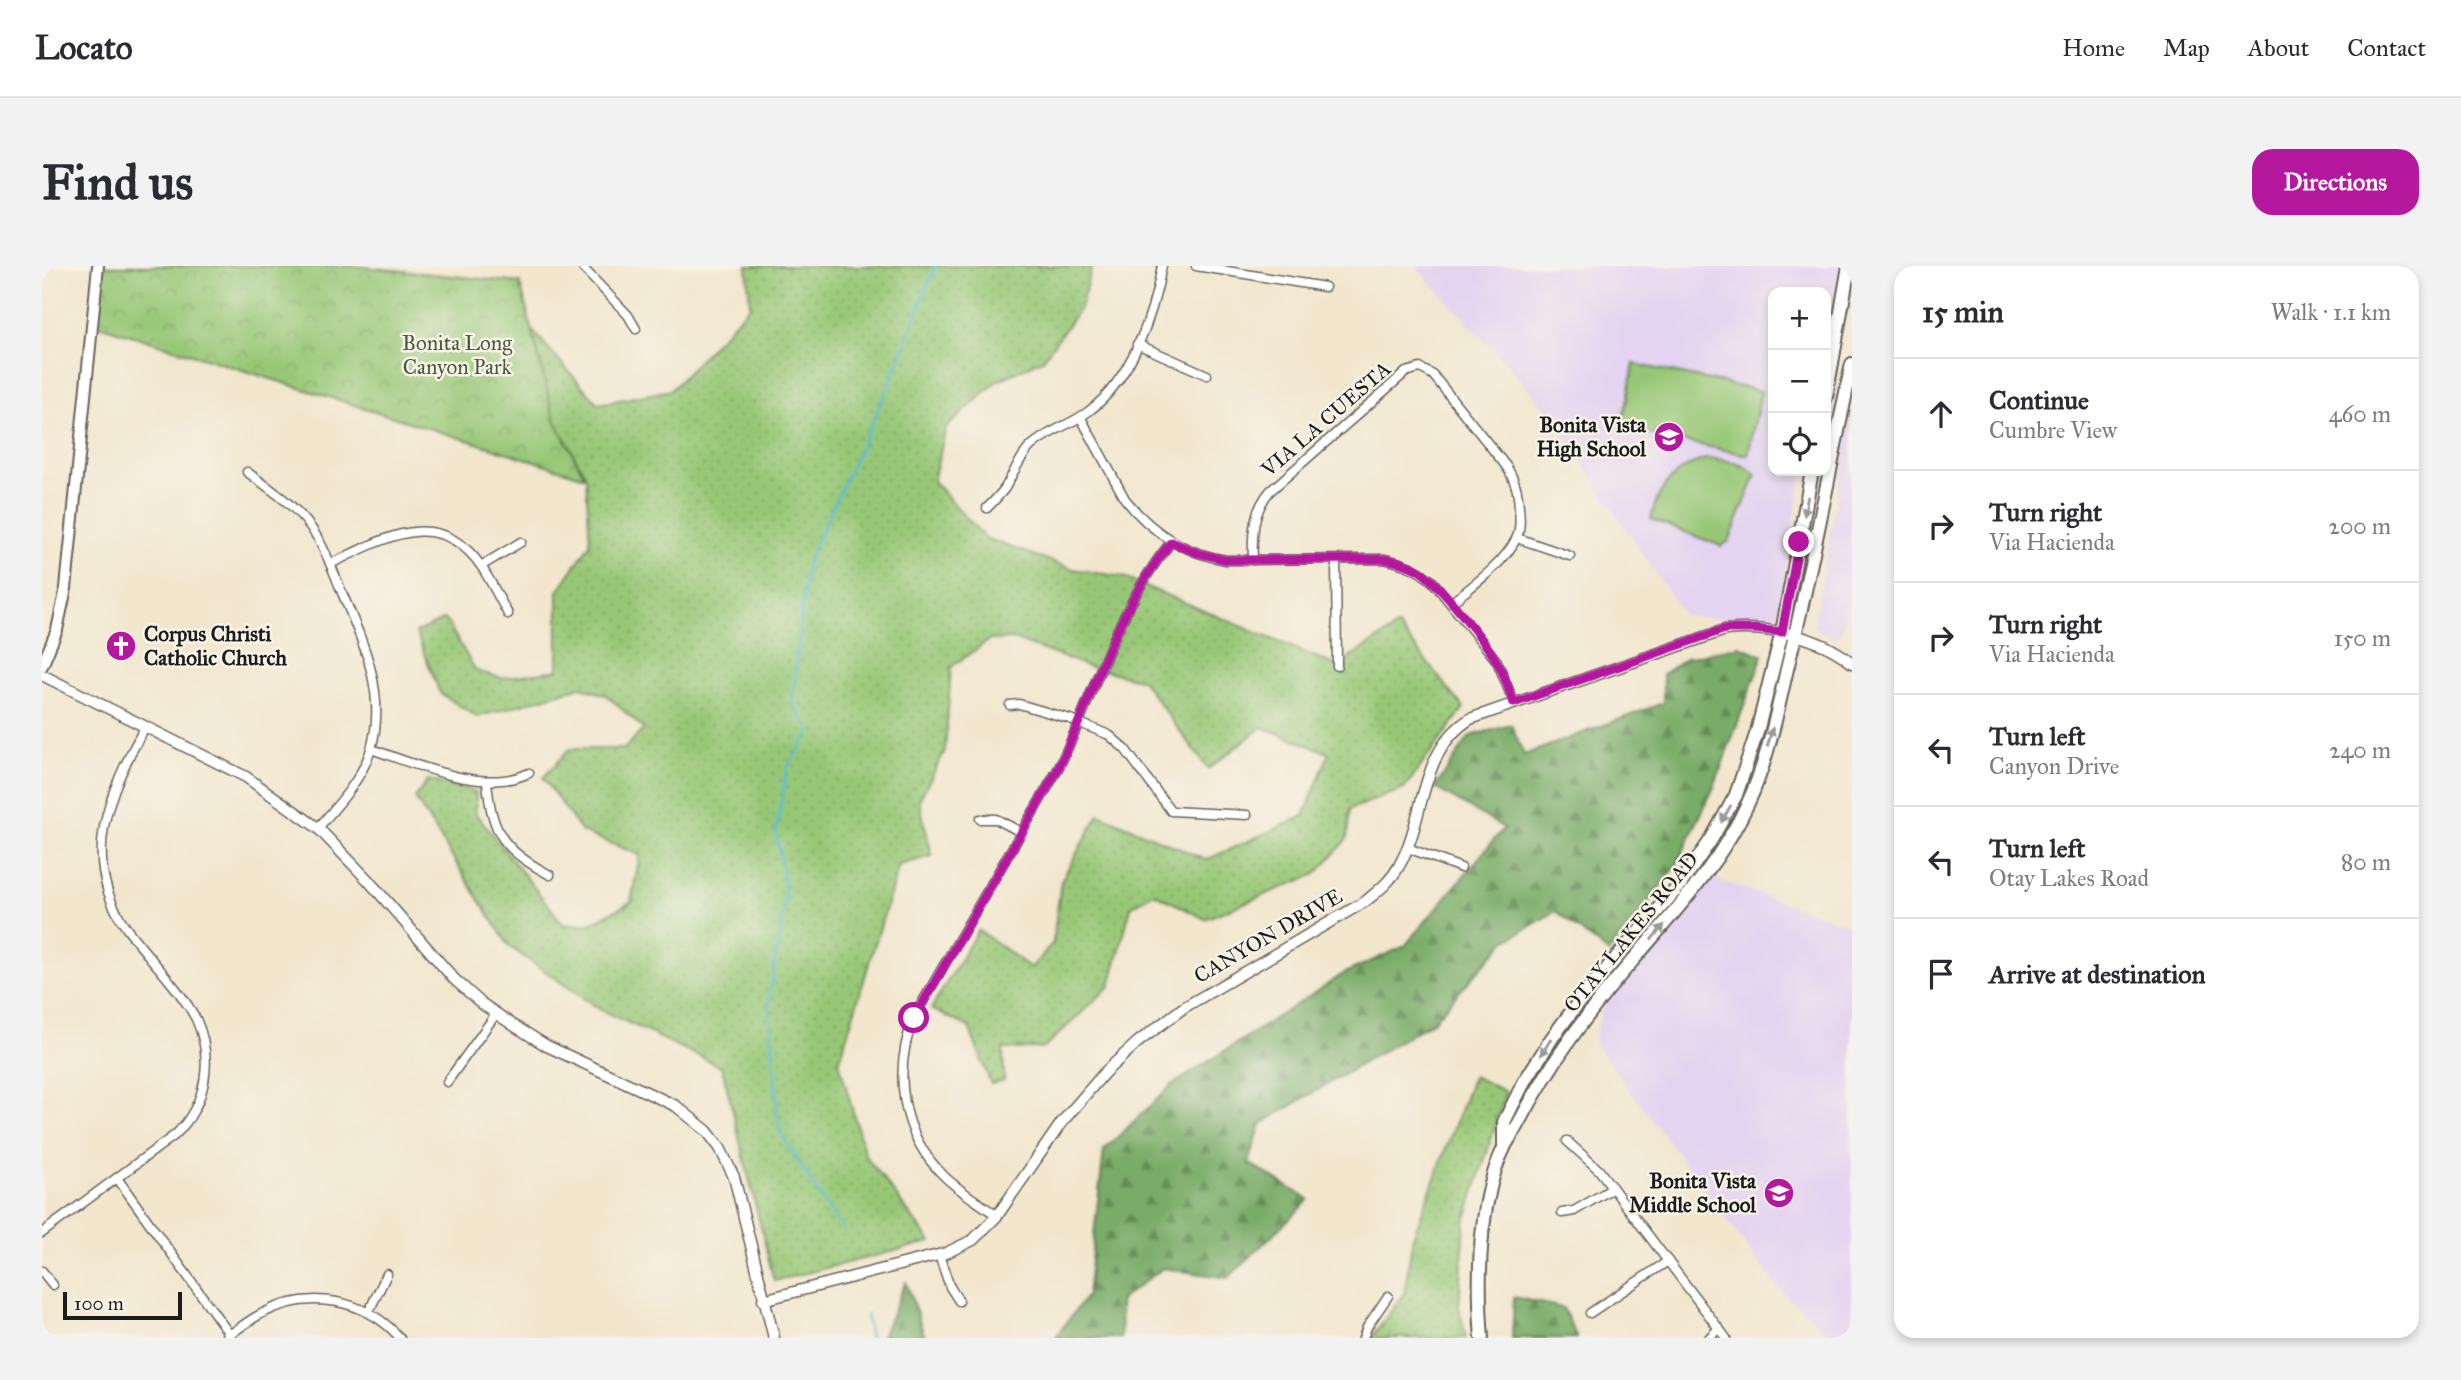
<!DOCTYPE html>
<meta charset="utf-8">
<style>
body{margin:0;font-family:"IM FELL Great Primer",serif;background:#f2f2f3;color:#2b2b33}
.controls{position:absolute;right:21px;top:21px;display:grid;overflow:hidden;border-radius:14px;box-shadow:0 4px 10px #0003}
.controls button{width:63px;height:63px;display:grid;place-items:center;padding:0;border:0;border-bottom:2px solid #e1e1e2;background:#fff;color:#2b2b33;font:35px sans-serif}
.scale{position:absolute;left:21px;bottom:18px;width:119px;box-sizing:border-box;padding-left:7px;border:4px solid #1c1c1c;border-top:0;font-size:19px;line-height:24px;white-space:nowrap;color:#1c1c1c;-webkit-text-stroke:5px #f7f3e8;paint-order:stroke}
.stop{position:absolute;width:21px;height:21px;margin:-16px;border:5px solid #b5179e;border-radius:50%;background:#fff}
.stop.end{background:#b5179e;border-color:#fff;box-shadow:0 2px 7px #0008}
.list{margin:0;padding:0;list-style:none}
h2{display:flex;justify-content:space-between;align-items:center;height:91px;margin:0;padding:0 28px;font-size:30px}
h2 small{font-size:23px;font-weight:400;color:#7c7c81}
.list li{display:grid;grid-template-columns:46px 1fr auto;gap:21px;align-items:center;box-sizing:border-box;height:112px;padding:0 28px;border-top:2px solid #e1e1e2}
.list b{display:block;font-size:26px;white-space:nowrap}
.list p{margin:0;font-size:23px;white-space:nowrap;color:#7c7c81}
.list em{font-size:23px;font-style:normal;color:#7c7c81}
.icon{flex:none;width:38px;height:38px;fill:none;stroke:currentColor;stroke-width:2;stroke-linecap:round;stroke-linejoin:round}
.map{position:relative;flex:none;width:1810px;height:1072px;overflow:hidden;border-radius:21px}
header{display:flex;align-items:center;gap:42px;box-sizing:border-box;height:98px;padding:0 35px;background:#fff;border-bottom:2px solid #e1e1e2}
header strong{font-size:33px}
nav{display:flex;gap:38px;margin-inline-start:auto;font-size:24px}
.intro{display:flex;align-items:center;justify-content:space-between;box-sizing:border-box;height:168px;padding:0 42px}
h1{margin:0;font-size:49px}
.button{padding:18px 32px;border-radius:21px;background:#b5179e;color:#fff;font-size:24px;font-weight:700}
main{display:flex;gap:42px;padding:0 42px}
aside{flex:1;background:#fff;border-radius:21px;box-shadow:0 4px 10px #0003}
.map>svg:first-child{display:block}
.built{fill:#e4d3f1}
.grass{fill:url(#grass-dots);stroke:#5a7249;stroke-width:2}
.forest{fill:url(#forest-firs);stroke:#4a6442;stroke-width:2}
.park{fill:url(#park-crowns);stroke:#5a7249;stroke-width:2}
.pitch{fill:#97c776;stroke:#5a7249;stroke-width:2}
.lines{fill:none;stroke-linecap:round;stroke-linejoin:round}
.stream{stroke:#54bcd2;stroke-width:2.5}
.minor-casing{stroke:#67635a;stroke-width:11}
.tertiary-casing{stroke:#67635a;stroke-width:13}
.secondary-casing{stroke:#67635a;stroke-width:14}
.primary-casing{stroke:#67635a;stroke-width:16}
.minor{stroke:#fff;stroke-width:8}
.tertiary{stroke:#fff;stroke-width:10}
.secondary{stroke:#fff;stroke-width:10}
.primary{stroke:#fff;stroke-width:12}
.oneway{fill:#999}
.route{stroke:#b5179e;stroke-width:9}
.labels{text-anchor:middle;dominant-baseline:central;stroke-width:5;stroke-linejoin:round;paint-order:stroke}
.park-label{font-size:21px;fill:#47583c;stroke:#f7f3e8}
.street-label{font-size:21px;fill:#1c1c1c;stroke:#f7f3e8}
.poi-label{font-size:21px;font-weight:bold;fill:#1c1c1c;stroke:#f7f3e8;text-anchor:end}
</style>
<header>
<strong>Locato</strong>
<nav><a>Home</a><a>Map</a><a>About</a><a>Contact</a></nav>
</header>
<div class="intro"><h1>Find us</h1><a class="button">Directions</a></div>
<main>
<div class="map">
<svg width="1810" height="1072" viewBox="0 0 1810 1072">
<defs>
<pattern id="grass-dots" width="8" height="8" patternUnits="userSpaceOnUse" patternTransform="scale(1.75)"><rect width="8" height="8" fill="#97c776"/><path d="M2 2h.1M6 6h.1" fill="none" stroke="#82aa66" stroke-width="1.8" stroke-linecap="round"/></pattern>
<pattern id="forest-firs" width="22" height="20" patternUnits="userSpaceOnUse" patternTransform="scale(1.75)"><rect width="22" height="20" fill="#79ac67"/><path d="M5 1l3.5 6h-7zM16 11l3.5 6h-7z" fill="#628b54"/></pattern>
<pattern id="park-crowns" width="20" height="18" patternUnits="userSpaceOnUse" patternTransform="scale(1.75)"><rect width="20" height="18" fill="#97c776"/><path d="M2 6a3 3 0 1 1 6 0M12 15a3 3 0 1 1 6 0" fill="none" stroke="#82aa66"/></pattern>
</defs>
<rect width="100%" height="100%" fill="#f7f3e8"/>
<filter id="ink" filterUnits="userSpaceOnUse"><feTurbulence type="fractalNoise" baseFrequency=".0143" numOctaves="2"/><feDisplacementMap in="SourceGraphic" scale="14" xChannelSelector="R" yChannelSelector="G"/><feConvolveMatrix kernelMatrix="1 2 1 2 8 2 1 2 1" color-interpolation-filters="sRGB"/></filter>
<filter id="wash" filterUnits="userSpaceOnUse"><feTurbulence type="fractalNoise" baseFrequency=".00686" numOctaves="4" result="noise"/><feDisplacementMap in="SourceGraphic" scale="28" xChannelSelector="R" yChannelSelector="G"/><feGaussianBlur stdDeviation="1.57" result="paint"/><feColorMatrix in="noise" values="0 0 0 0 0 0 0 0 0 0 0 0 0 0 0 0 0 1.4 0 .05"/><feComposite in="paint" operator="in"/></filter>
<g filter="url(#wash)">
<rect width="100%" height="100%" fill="#f2e6cd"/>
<g class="built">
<path d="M1373,0H1798L1784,78V26H1731V205H1761L1735,352H1663L1641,348L1500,137Z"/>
<path d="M1810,143V328L1799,367L1793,373L1771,361Z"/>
<path d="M1671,612L1810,660V1072H1792L1734,1020L1551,775L1561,741Z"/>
</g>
<g class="grass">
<path d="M705,0H1050L1038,42L1001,93L955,115L904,162L891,215L943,272L1031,303L1081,311L1295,400L1356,360L1422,442L1362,523L1308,543L1305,573L1274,608L1163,653L1112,627L1089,641L1068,720L1002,782L961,783L962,814L949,818L927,761L889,743L936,664L989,702L1011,677L1019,615L1057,548L1164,594L1262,550L1287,487L1220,461L1166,503L1100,414L1045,400L971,373L947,374L909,401L903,485L877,534L890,590L857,599L797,796L823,889L889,976L732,1015L680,801L557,743L467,680L373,532L386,514L434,526V548L522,659L548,658L589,636L598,589L540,566L501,512L527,483H582L602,463L564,429L539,421L435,451L398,427L374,366L403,353L434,405L460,412L516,404V325L548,278L544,211L512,152L490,64L556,138L629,124L708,40Z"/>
<path d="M1431,810L1464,826L1423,956L1417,1041L1424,1072H1331V1069L1362,1028L1371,971Z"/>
</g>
<g class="forest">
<path d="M1697,380L1721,389L1671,523L1633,602L1566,687L1514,645L1462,676L1391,755L1219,858L1207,897L1267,934L1186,1012L1121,1002L1078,1034L1079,1072H1013L1045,1029L1062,884L1130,819L1303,707L1363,680L1462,562L1393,522L1428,470L1469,459L1482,489L1621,437V408L1644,392Z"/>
<path d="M864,1016L883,1072H839Z"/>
<path d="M1472,1031L1521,1042L1535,1072H1470Z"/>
</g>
<path class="park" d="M56,0H313L478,17L512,152L543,211L50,57Z"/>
<g class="pitch">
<path d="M1592,98L1719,125L1706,189L1579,162Z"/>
<path d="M1664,193C1682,193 1701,196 1714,209L1687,275L1679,280L1609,253C1615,222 1633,202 1664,193Z"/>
</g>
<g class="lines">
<g class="stream">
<path d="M802,964L780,934L737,864L727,733L744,630L734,567L745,502L769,464L750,437L765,296L847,120L893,0"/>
<path d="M824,1048L828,1072"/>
</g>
</g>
</g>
<g filter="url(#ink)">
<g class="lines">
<g class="minor-casing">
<g id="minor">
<path d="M539,0L586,49L594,63"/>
<path d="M1154,0L1283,21"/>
<path d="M1095,78L1165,109"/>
<path d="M1039,152L1083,233C1109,266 1142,287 1184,294L1342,293C1362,297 1376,303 1391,316L1455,395L1472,437"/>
<path d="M205,206C230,224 259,243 275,271C286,289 293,310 301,329C322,379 345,428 329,483C320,513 296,539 276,562"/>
<path d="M945,242C951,236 958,229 963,222C971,208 977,193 988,181C1005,165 1029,159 1047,145C1089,114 1111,50 1120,0"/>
<path d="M1475,272L1528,290"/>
<path d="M1211,294C1210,268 1211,245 1228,225L1364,106L1378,102L1391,109L1464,200C1473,214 1476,224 1477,241C1478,251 1479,263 1474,273C1461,299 1431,319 1409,337"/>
<path d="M1294,294L1295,400"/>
<path d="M288,298C340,274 395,238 439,300C449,315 457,332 466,348"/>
<path d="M439,300L479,276"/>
<path d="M968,439L977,438L1028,453L1067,469L1083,483L1129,545L1205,549"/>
<path d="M329,483C374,498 441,529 487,507"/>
<path d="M445,516C450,569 462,584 508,609"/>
<path d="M938,553H954L979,566"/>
<path d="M1366,582L1419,602"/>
<path d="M405,816L454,748"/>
<path d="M1525,875L1557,904L1684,1072"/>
<path d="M75,912L188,1069"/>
<path d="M1520,947L1532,945L1571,922"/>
<path d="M955,950C938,937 919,926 903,911C858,868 850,804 873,749L1015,505C1053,428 1074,343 1129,276"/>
<path d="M0,967L133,869C165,838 172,793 154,753C136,720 107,693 85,663C36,594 67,525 103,461"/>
<path d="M897,989L908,1021L917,1035"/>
<path d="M0,1005L11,1019"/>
<path d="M327,1045L345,1008"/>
<path d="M1548,1047L1626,995"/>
<path d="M183,1072C195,1064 207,1054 219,1048C266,1023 323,1032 358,1072"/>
<path d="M1321,1072L1325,1061L1346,1030"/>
<path d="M1667,1072L1677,1062"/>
</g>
</g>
<g class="tertiary-casing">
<g id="tertiary">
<path d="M0,409L204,511L276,562L326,614L412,713L439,737L471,759L505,780L634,840L665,865L678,882L692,911L732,1072"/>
<path d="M721,1034L904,987L931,974L955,950L1020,856L1063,806L1096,776L1141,742L1324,635C1336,625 1349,615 1357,600C1384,552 1376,486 1428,453L1683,364C1725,360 1777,369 1810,397"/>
</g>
</g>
<g class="secondary-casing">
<path id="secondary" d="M0,400L15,364L24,322L56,0"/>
</g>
<g class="primary-casing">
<g id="primary">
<path d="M1784,131L1807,0"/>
<path d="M1462,880V856L1481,818L1510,772L1542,729L1637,620L1669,574L1694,529L1715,466L1740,366L1770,205"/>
<path d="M1440,1072C1436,1023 1436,971 1448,922C1451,909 1456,894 1462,882C1465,874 1472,867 1476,859C1510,794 1544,748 1592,693C1634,644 1679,596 1706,537C1725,497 1735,446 1745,403C1770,302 1788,200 1810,98"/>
</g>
</g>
<use href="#minor" class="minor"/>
<use href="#tertiary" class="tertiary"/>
<use href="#secondary" class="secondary"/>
<use href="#primary" class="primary"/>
</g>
<defs><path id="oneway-solid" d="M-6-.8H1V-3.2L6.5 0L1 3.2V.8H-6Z" transform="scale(1.75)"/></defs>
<g class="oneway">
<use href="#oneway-solid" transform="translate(1764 240) rotate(100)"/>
<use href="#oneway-solid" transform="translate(1728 471) rotate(-74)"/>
<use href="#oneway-solid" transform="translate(1684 548) rotate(119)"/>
<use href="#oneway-solid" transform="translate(1616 666) rotate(-49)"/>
<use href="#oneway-solid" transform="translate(1504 781) rotate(122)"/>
</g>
</g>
<g class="lines" filter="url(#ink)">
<path class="route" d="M872,752L1015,505C1053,427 1073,345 1129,276L1156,287L1184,294L1342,293C1355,295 1367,298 1378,305C1396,316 1444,377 1455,396C1463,409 1466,423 1472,437L1683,363H1713L1740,366L1757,276"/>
</g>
<defs>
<g id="school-disc" transform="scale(1.575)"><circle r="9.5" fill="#b5179e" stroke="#f7f3e8"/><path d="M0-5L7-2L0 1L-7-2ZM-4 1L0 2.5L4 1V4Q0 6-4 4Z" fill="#fff"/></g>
<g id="church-disc" transform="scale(1.575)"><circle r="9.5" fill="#b5179e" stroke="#f7f3e8"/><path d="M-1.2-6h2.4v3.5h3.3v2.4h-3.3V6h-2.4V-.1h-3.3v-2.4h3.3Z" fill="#fff"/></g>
</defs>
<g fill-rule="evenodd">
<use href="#school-disc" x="1627" y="171"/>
<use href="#church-disc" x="79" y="380"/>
<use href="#school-disc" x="1737" y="927"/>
</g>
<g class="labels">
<g class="park-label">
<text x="415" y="77">Bonita Long<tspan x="415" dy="24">Canyon Park</tspan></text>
</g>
<g class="street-label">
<text transform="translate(1284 153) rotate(-41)">VIA LA CUESTA</text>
<text transform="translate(1589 666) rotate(-51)">OTAY LAKES ROAD</text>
<text transform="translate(1226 670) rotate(-30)">CANYON DRIVE</text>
</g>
<g class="poi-label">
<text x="1604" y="159">Bonita Vista<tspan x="1604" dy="24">High School</tspan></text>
<text x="102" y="368" text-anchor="start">Corpus Christi<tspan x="102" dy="24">Catholic Church</tspan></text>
<text x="1714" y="915">Bonita Vista<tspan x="1714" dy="24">Middle School</tspan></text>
</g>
</g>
</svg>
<div class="controls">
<button>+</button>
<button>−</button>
<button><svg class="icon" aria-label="locate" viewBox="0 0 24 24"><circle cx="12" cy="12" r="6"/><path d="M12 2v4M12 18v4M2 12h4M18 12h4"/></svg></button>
</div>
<div class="scale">100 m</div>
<div class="stop" style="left:872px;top:752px"></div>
<div class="stop end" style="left:1757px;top:276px"></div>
</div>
<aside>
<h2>15 min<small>Walk · 1.1 km</small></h2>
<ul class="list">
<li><svg class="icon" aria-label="ahead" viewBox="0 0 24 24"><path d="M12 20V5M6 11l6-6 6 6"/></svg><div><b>Continue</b><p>Cumbre View</p></div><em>460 m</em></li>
<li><svg class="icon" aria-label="right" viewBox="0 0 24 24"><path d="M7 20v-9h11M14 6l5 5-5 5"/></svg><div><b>Turn right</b><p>Via Hacienda</p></div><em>200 m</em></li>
<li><svg class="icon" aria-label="right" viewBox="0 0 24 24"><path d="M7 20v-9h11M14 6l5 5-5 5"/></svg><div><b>Turn right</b><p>Via Hacienda</p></div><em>150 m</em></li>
<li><svg class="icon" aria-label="left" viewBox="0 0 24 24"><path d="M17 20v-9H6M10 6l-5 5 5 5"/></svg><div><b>Turn left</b><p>Canyon Drive</p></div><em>240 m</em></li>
<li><svg class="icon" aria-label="left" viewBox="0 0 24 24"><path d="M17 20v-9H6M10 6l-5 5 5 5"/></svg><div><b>Turn left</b><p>Otay Lakes Road</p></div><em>80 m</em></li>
<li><svg class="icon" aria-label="arrive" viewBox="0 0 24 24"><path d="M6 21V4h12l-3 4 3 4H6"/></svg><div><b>Arrive at destination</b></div></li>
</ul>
</aside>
</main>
